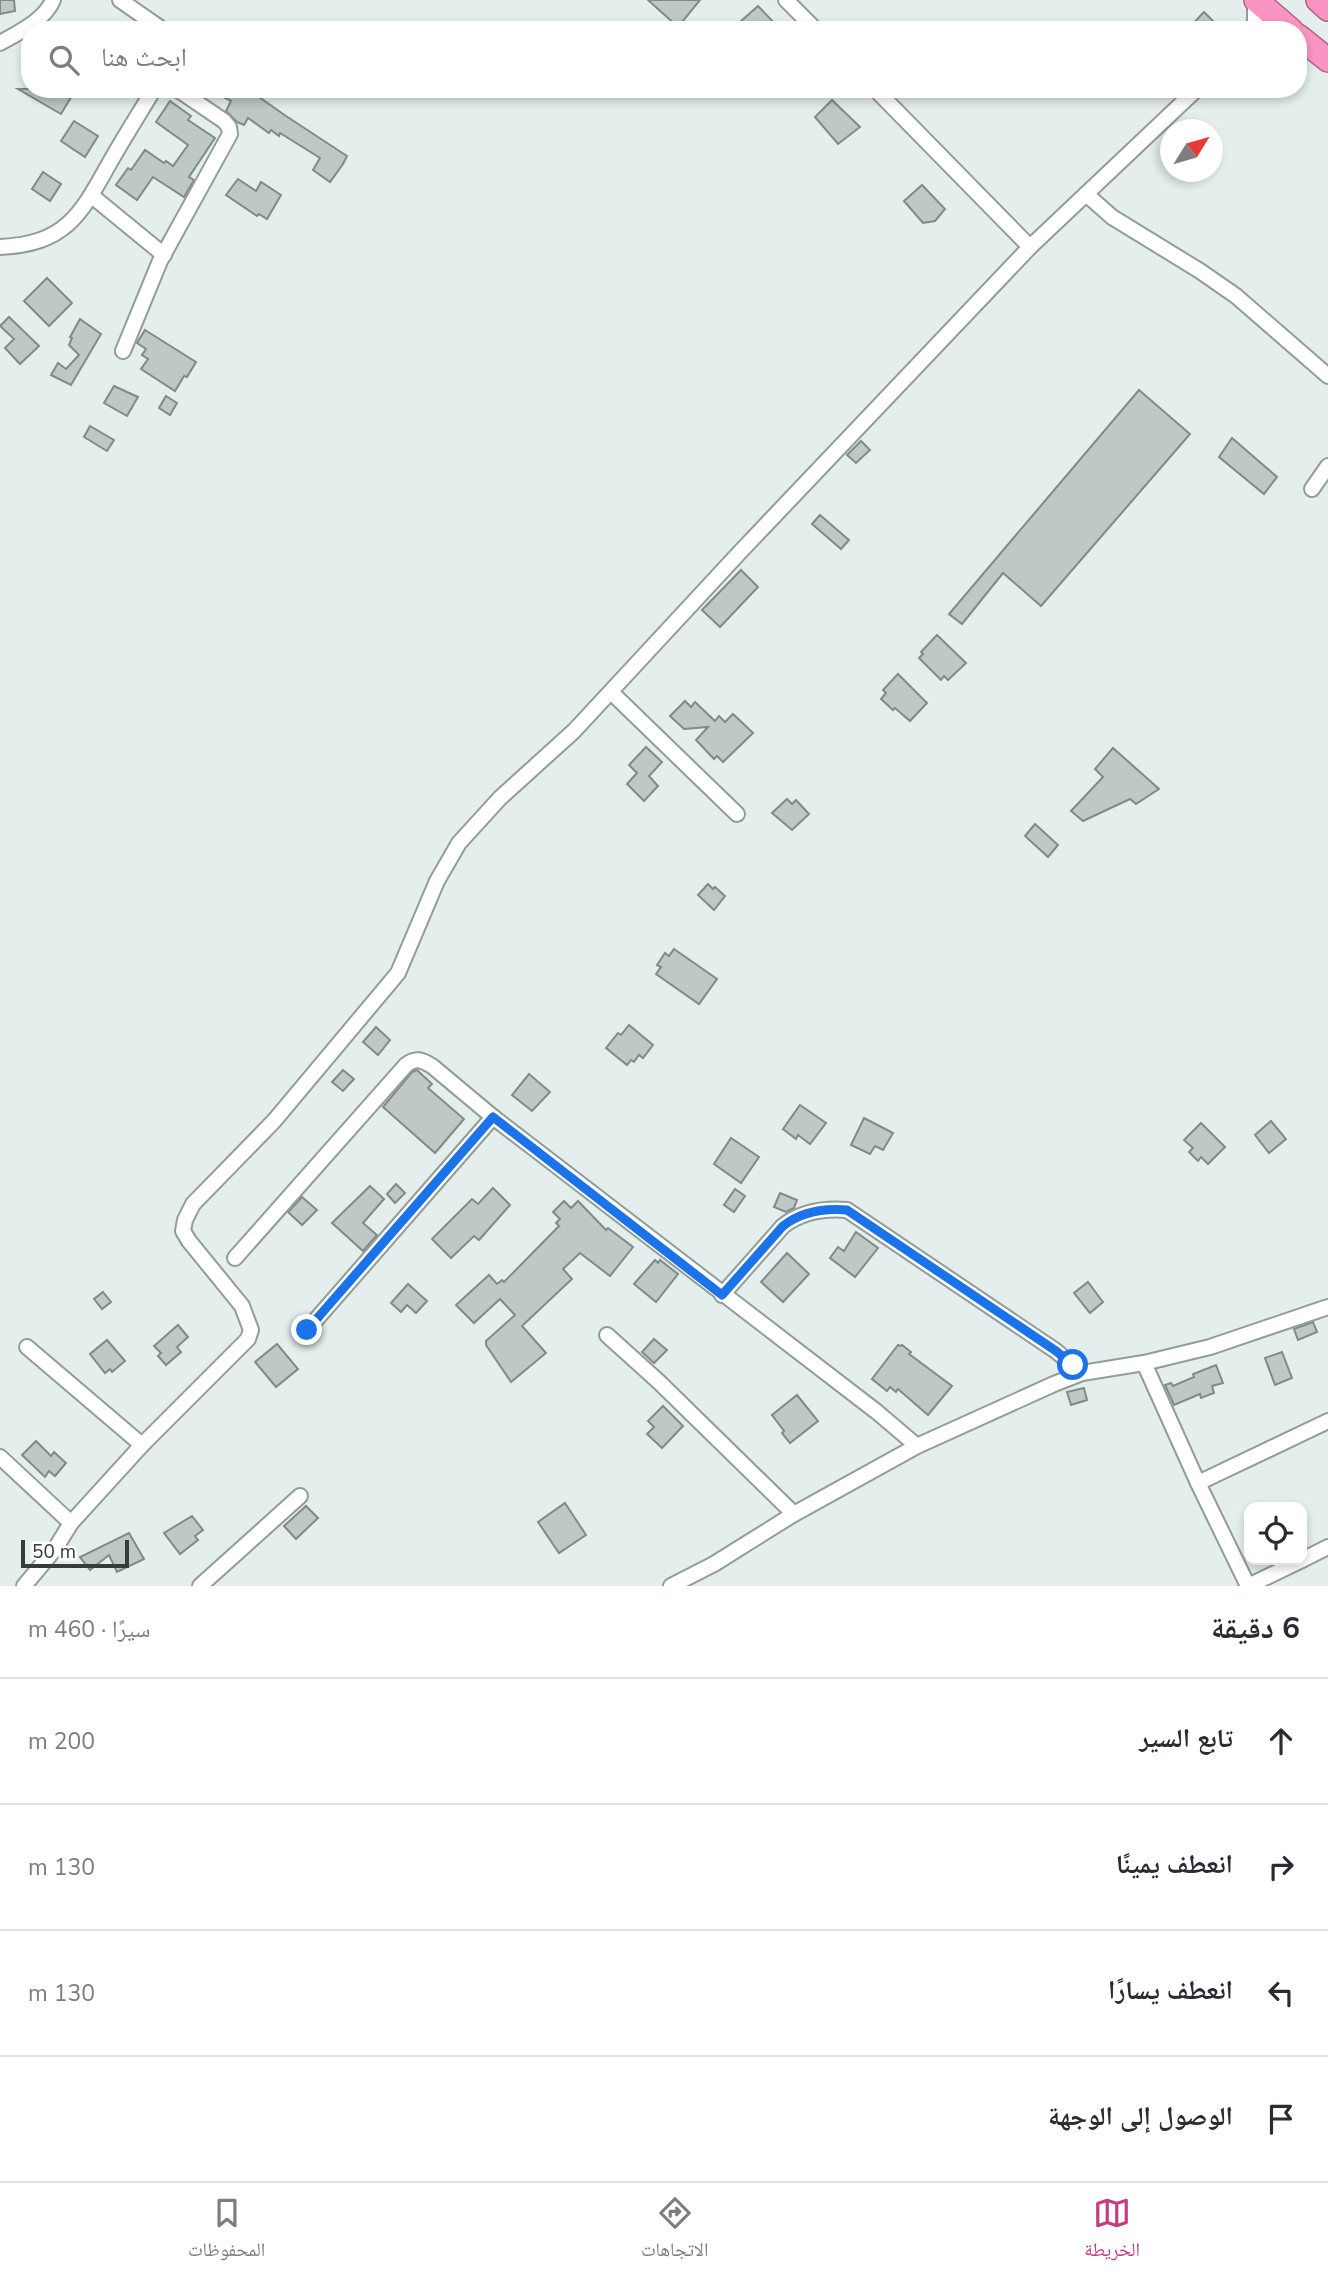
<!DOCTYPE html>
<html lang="ar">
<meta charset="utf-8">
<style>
body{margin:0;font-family:"Nunito Sans","Noto Naskh Arabic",sans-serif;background:#f7f7f7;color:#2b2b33;direction:rtl}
.controls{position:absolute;right:21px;bottom:21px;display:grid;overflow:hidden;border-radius:14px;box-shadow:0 4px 10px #0003}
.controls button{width:63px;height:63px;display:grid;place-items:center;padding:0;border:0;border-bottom:2px solid #e1e1e2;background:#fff;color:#2b2b33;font:35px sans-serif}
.compass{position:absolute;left:1160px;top:119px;width:63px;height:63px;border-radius:50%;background:#fff;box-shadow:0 4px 10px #0003;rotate:53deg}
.scale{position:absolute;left:21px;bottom:18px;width:108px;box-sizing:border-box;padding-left:7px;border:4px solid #373b3a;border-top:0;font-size:19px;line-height:24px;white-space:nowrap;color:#373b3a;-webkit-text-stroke:5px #fff;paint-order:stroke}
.stop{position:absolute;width:21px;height:21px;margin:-16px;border:5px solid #1a73e8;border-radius:50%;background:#fff}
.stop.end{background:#1a73e8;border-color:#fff;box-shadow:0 2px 7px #0008}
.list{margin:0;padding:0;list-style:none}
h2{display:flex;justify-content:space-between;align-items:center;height:91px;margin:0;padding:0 28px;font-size:30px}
h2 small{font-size:23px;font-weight:400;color:#7c7c81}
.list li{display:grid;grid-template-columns:46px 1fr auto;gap:21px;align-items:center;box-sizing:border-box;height:126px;padding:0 28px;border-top:2px solid #e1e1e2}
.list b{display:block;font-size:26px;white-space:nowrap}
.list em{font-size:23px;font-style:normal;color:#7c7c81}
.icon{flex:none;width:38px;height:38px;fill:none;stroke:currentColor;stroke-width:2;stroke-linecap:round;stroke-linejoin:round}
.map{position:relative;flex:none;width:1328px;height:1586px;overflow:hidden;direction:ltr}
.search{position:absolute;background:#fff;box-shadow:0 4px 10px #0003;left:21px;right:21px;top:21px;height:77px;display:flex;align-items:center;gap:18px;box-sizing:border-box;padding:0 24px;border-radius:28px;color:#7c7c81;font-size:26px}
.sheet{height:595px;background:#fff}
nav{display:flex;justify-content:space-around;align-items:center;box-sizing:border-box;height:98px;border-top:2px solid #e1e1e2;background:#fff;font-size:19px;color:#7c7c81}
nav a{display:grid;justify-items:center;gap:4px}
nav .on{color:#c13c80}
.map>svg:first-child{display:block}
.building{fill:#bec9c6;stroke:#808a88;stroke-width:2}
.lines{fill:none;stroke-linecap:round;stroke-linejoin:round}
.minor-casing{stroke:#929c99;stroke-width:18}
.trunk-casing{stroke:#b56389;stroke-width:26}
.minor{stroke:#fff;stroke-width:14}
.trunk{stroke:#fa94c3;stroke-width:23}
.route{stroke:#1a73e8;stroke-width:9}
</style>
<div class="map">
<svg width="1328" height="1586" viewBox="0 0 1328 1586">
<rect width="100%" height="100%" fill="#e4eeec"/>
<g class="building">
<path d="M0,0H14L15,11L0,14Z"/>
<path d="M648,0H700L678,27Z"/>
<path d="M758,6L781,30H731Z"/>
<path d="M1204,12L1222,30H1187Z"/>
<path d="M18,89H76L61,114Z"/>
<path d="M209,89H249L260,95L259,97L286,116L347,156L343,164L330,182L313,170L320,158L280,133L279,136L271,130L269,133L248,118L244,125L237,122L226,111L231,101Z"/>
<path d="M832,100L860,127L838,144L815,117Z"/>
<path d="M170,101L191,116L188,120L215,138L189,177L194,180L184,197L153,177L137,200L116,185L128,168L131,170L145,150L164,163L166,161L173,166L188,145L156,122Z"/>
<path d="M74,121L98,136L85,157L61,141Z"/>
<path d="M43,172L61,184L50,201L32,189Z"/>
<path d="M238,179L256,191L261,182L281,195L267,219L259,214L257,216L226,195Z"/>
<path d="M922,185L945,209L935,221L923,223L904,201Z"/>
<path d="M47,278L72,303L49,326L24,301Z"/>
<path d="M9,317L39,346L20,364L5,348L14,339L0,326Z"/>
<path d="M80,319L101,334L71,385L51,375L58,363L66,369L79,355L69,345L72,338L70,337Z"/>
<path d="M145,330L196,362L187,377L184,376L175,391L141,369L148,359L142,355L146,349L137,343Z"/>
<path d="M114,386L138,397L127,416L104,403Z"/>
<path d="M1139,390L1190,434L1041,606L1003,573L962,624L949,614Z"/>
<path d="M166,396L177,403L170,415L159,408Z"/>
<path d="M90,426L114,440L107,451L84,437Z"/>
<path d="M1232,438L1277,477L1264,494L1219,457Z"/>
<path d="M861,441L870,450L856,463L847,455Z"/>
<path d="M820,515L849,540L841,549L812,524Z"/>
<path d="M741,570L758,587L720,627L702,610Z"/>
<path d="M937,635L966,663L948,680L944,676L941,680L919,658L923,654L921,652Z"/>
<path d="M898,674L927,703L910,721L895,708L893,710L881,699L886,693L883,690Z"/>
<path d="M685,701L691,707L695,702L715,721L719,716L725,722L733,714L753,733L723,762L717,756L714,759L696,740L708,727L684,729L670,716Z"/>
<path d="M646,747L662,762L649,776L658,786L644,801L627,784L637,773L629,765Z"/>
<path d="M1113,748L1159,789L1136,804L1130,799L1083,821L1071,811L1103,777L1095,769Z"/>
<path d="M787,799L792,804L796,800L809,814L792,830L772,813Z"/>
<path d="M1035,824L1058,845L1048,857L1025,836Z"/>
<path d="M708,884L713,889L715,887L725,896L714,910L698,895Z"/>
<path d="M674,949L717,979L699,1004L656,974L661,967L657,965L665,953L669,956Z"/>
<path d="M629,1025L653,1045L643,1058L639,1055L634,1062L631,1060L627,1065L606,1048L618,1033L621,1035Z"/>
<path d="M376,1027L390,1040L378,1055L363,1042Z"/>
<path d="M343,1070L354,1079L343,1091L332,1082Z"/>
<path d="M417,1070L432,1084L428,1088L464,1119L435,1153L383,1107L412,1072Z"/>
<path d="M529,1074L550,1092L532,1111L512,1095Z"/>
<path d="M800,1105L826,1123L810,1144L798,1135L796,1139L783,1129Z"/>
<path d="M864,1118L893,1133L883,1150L875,1146L870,1154L851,1145Z"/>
<path d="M1271,1121L1286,1139L1269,1153L1255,1135Z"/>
<path d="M1201,1123L1225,1147L1208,1164L1201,1157L1198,1161L1189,1152L1193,1148L1184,1140Z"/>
<path d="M731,1138L759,1157L741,1183L714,1164Z"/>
<path d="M396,1184L405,1193L395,1203L387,1194Z"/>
<path d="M370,1186L384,1199L363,1223L377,1235L363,1251L332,1223Z"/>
<path d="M493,1188L510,1205L479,1240L474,1236L451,1258L432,1239L472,1199L478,1204Z"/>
<path d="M735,1189L745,1196L734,1212L724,1205Z"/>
<path d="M780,1193L797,1200L794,1208L786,1212L774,1207Z"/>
<path d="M302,1197L317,1210L302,1225L288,1212Z"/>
<path d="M564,1201L571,1208L578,1201L606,1230L608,1228L633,1247L610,1276L580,1253L563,1269L572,1279L522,1326L546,1353L511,1382L486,1345V1341L515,1315L500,1299L474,1323L456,1305L489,1275L497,1284L502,1280L504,1282L559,1226L556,1223L560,1219L553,1212Z"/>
<path d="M856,1232L878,1248L855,1277L830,1258L838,1247L844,1251Z"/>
<path d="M787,1253L809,1274L783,1302L761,1282Z"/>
<path d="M655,1260L658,1263L660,1260L678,1274L656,1302L634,1284Z"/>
<path d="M1088,1282L1103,1302L1090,1313L1074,1293Z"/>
<path d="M408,1284L427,1301L416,1313L407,1305L401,1312L391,1303Z"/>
<path d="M103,1292L111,1302L102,1309L94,1299Z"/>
<path d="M1313,1322L1317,1332L1298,1340L1294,1329Z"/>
<path d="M178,1325L188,1337L177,1347L181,1352L166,1365L158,1356L161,1353L154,1346Z"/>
<path d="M654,1339L667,1350L654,1363L642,1352Z"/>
<path d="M107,1340L125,1361L112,1372L110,1369L105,1373L90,1354Z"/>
<path d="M277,1344L298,1369L276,1387L255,1362Z"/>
<path d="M898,1345L900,1346L902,1345L911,1352L909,1354L952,1386L928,1415L898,1389L896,1392L890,1387L887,1391L872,1379Z"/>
<path d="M1282,1352L1292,1378L1275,1385L1265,1358Z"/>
<path d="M1216,1365L1223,1383L1212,1386L1214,1393L1201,1398L1200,1394L1174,1405L1165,1385L1171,1383L1173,1386L1194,1377L1193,1374Z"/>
<path d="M1084,1388L1087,1400L1071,1405L1067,1392Z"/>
<path d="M797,1395L818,1421L790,1443L782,1433L784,1431L772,1415Z"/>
<path d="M663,1406L683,1426L662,1448L647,1434L654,1427L648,1421Z"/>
<path d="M36,1441L51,1456L54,1452L66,1463L55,1476L49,1471L45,1477L22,1455Z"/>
<path d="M565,1503L586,1535L559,1553L538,1522Z"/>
<path d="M306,1506L318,1518L296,1539L284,1526Z"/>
<path d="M192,1516L203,1530L195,1536L198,1540L180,1554L164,1533Z"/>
<path d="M129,1533L144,1559L117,1572L109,1555L90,1570L80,1557Z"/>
</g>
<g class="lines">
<g class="minor-casing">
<g id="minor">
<path d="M120,0L163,30"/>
<path d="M786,0L816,30"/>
<path d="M1255,0V30"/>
<path d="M0,43C18,33 45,20 53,0"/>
<path d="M875,89L1030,247"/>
<path d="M1086,194L1112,217L1200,271L1236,296L1328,376"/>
<path d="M92,196L164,255"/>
<path d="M0,247C65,244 80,216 109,164C123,139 139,114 154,89"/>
<path d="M123,351L160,261L230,134L229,127L224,121L177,89"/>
<path d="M1312,489L1328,466"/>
<path d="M611,692L737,814"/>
<path d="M235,1258L406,1065C416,1057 422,1060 432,1066L493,1117L877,1412L917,1446"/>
<path d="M722,1295L783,1226C801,1212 824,1208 847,1210L1056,1351L1082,1373"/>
<path d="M307,1330L493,1117"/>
<path d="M607,1335L659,1382L794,1514"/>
<path d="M27,1347L142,1445"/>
<path d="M1144,1363L1198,1483L1248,1586"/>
<path d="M0,1457L71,1523"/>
<path d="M1198,1483L1328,1421"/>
<path d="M1302,1560L1328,1547"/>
<path d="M24,1586L55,1549L71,1523L142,1445L248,1339L251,1330L242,1306L189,1241L183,1231L185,1220L193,1204L274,1121L398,973L437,881L459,843L500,798L574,731L741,551L1030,247L1197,89"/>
<path d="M200,1586L300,1496"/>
<path d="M671,1586L714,1564L794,1514L917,1446L1054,1384L1082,1373L1144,1363L1210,1347L1328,1307"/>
<path d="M1248,1586L1302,1560"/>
</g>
</g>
<g class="trunk-casing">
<g id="trunk">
<path d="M1256,0L1291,30"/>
<path d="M1318,0L1328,9"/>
<path d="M1298,36L1328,60"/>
</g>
</g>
<use href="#minor" class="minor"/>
<use href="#trunk" class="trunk"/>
</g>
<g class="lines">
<path class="route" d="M307,1330L493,1117L722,1295L783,1226C801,1212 824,1208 847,1210L1056,1351L1073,1365"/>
</g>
</svg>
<div class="controls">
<button><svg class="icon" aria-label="locate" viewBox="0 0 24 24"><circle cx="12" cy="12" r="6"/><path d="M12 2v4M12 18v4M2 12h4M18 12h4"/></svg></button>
</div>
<svg class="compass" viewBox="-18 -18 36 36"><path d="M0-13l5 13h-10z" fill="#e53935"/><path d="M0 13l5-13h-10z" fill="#7c7c81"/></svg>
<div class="scale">50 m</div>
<div class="stop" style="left:1073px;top:1365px"></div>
<div class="stop end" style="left:307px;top:1330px"></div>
<div class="search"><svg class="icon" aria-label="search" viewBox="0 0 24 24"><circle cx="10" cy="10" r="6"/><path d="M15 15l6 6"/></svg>ابحث هنا</div>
</div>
<section class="sheet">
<h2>6 دقيقة<small>سيرًا · 460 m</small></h2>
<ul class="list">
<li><svg class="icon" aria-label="ahead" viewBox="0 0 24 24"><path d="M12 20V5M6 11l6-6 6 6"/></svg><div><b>تابع السير</b></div><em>200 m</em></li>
<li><svg class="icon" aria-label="right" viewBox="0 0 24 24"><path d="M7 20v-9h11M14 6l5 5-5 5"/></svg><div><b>انعطف يمينًا</b></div><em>130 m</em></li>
<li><svg class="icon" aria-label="left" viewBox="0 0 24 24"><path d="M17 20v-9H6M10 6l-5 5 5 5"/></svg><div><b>انعطف يسارًا</b></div><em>130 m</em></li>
<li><svg class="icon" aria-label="arrive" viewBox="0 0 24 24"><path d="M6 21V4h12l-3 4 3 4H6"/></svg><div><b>الوصول إلى الوجهة</b></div></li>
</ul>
</section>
<nav>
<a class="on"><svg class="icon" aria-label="map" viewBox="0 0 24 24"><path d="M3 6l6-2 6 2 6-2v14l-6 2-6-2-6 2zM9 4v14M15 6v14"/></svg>الخريطة</a>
<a><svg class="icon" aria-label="directions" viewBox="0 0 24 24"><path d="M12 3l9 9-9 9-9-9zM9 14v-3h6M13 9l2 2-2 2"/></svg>الاتجاهات</a>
<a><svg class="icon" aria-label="saved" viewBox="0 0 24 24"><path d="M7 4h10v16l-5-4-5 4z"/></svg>المحفوظات</a>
</nav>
